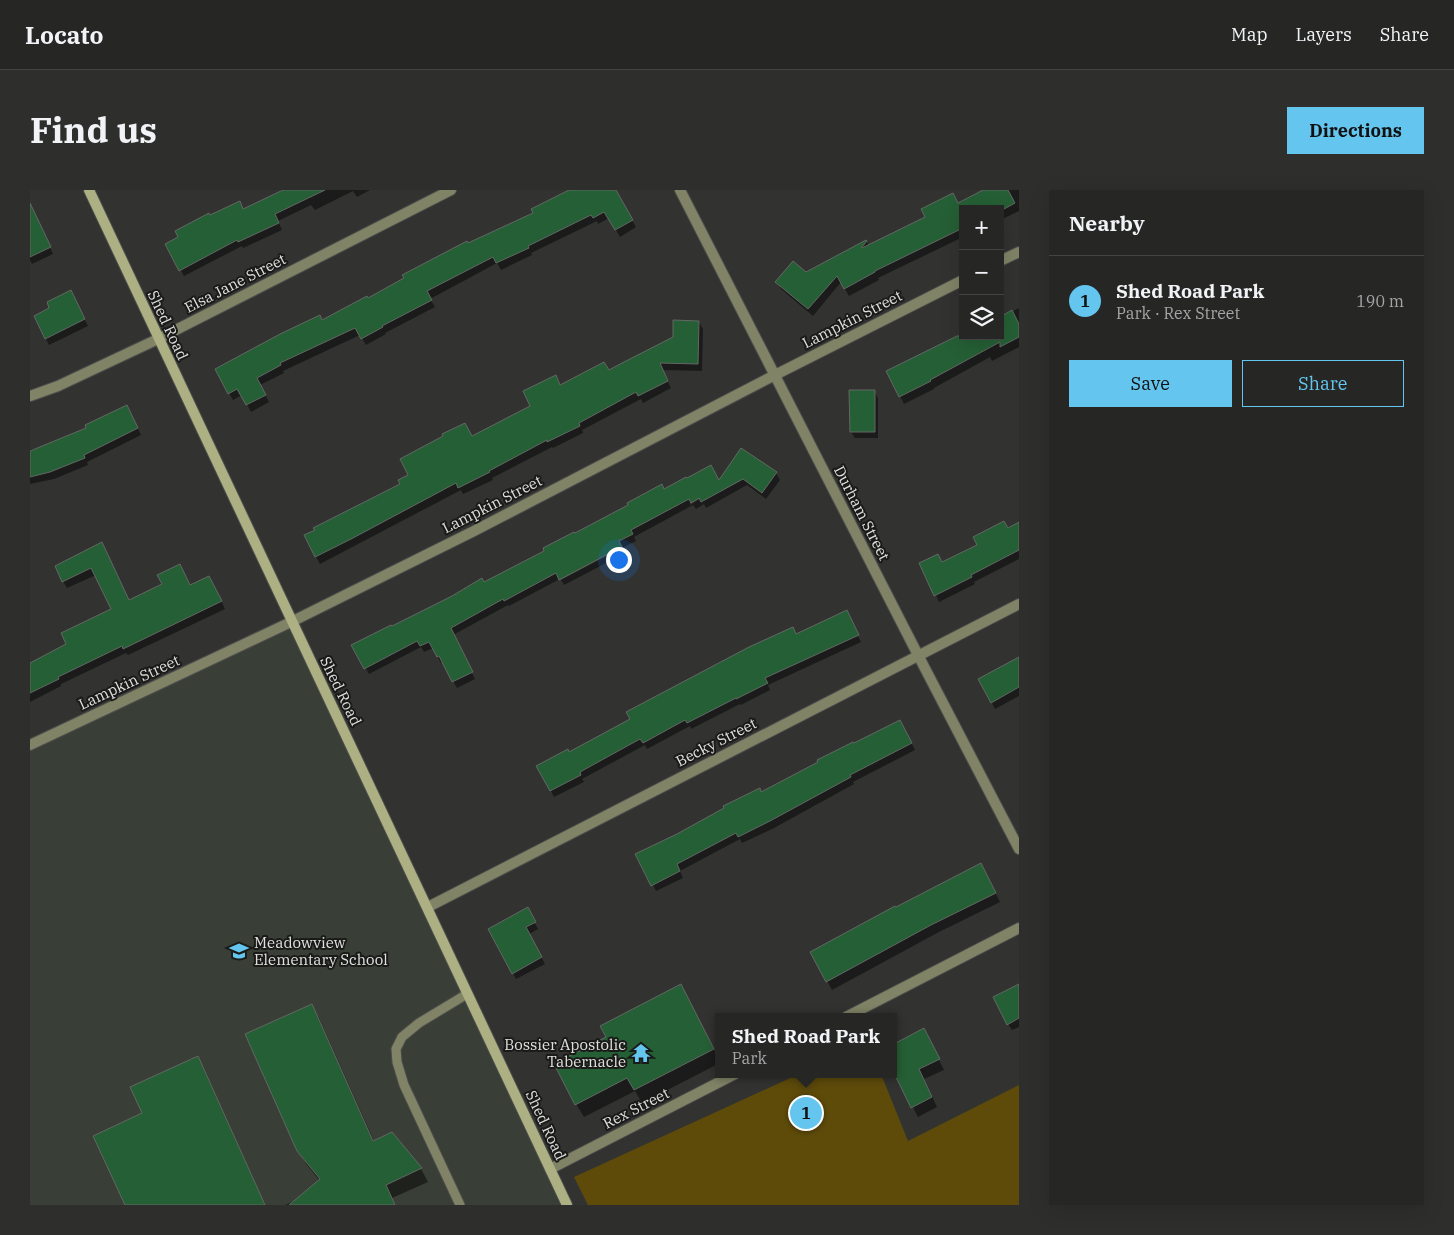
<!DOCTYPE html>
<meta charset="utf-8">
<style>
body{margin:0;font-family:"IBM Plex Serif",serif;background:#2e2e2d;color:#f1f3f6}
.controls{position:absolute;right:15px;top:15px;display:grid;overflow:hidden;border-radius:0px;box-shadow:0 5px 20px #0002}
.controls button{width:45px;height:45px;display:grid;place-items:center;padding:0;border:0;border-bottom:1px solid #424342;background:#262625;color:#f1f3f6;font:25px sans-serif}
.you{position:absolute;left:588px;top:369px;width:18px;height:18px;margin:-12px;border:4px solid #fff;border-radius:50%;background:#1a73e8;box-shadow:0 0 0 8px #1a73e833}
.badge{display:grid;place-items:center;width:32px;height:32px;border-radius:50%;background:#64c5ee;color:#111;font-size:16px;font-weight:700}
.pin{position:absolute;translate:-50% -50%;border:2px solid #fff;box-shadow:0 1px 5px #0006}
.popup{position:absolute;left:685px;top:823px;width:182px;height:65px;box-sizing:border-box;display:grid;place-content:center;border-radius:0px;background:#262625;filter:drop-shadow(0 1px 4px #0005);font-size:16px;white-space:nowrap;color:#a4a5a7}
.popup b{font-size:19px;color:#f1f3f6}
.popup::after{content:'';position:absolute;left:50%;top:100%;margin-left:-10px;border:10px solid transparent;border-top-color:#262625}
.list{margin:0;padding:0;list-style:none}
h2{display:flex;justify-content:space-between;align-items:center;height:65px;margin:0;padding:0 20px;font-size:21px}
h2 small{font-size:16px;font-weight:400;color:#a4a5a7}
.list li{display:grid;grid-template-columns:32px 1fr auto;gap:15px;align-items:center;box-sizing:border-box;height:90px;padding:0 20px;border-top:1px solid #424342}
.list b{display:block;font-size:19px;white-space:nowrap}
.list p{margin:0;font-size:16px;white-space:nowrap;color:#a4a5a7}
.list em{font-size:16px;font-style:normal;color:#a4a5a7}
.actions{display:flex;gap:10px;padding:15px 20px}
.actions a{flex:1;padding:11px 0;border:1px solid #64c5ee;border-radius:0px;text-align:center;font-size:18px;color:#64c5ee}
.actions .main{background:#64c5ee;color:#111}
.icon{flex:none;width:28px;height:28px;fill:none;stroke:currentColor;stroke-width:2;stroke-linecap:round;stroke-linejoin:round}
.map{position:relative;flex:none;width:989px;height:1015px;overflow:hidden;border-radius:0px}
header{display:flex;align-items:center;gap:30px;box-sizing:border-box;height:70px;padding:0 25px;background:#262625;border-bottom:1px solid #424342}
header strong{font-size:24px}
nav{display:flex;gap:28px;margin-inline-start:auto;font-size:18px}
.intro{display:flex;align-items:center;justify-content:space-between;box-sizing:border-box;height:120px;padding:0 30px}
h1{margin:0;font-size:35px}
.button{padding:12px 22px;border-radius:0px;background:#64c5ee;color:#111;font-size:18px;font-weight:700}
main{display:flex;gap:30px;padding:0 30px}
aside{flex:1;background:#262625;border-radius:0px;box-shadow:0 5px 20px #0002}
.map>svg:first-child{display:block}
.built{fill:#393e36}
.green{fill:#5e4b0a}
.shadow{fill:#0007;fill-rule:evenodd}
.building{fill:#255f35;stroke:#646764}
.lines{fill:none;stroke-linecap:round;stroke-linejoin:round}
.lane-casing{stroke:#4e4f4d;stroke-width:11}
.street-casing{stroke:#4e4f4d;stroke-width:12}
.secondary-casing{stroke:#4e4f4d;stroke-width:12}
.lane{stroke:#818366;stroke-width:9}
.street{stroke:#818366;stroke-width:10}
.secondary{stroke:#adb082;stroke-width:10}
.labels{text-anchor:middle;dominant-baseline:central;stroke-width:4;stroke-linejoin:round;paint-order:stroke}
.street-label{font-size:15px;fill:#e0e1df;stroke:#1a1b19}
.poi-label{font-size:15px;fill:#e0e1df;stroke:#1a1b19;text-anchor:start}
</style>
<header>
<strong>Locato</strong>
<nav><a>Map</a><a>Layers</a><a>Share</a></nav>
</header>
<div class="intro"><h1>Find us</h1><a class="button">Directions</a></div>
<main>
<div class="map">
<svg width="989" height="1015" viewBox="0 0 989 1015">
<rect width="100%" height="100%" fill="#323331"/>
<path class="built" d="M261,432L537,1015H0V555Z"/>
<path class="green" d="M769,884H851L878,951L989,895V1015H558L544,987Z"/>
<g class="shadow">
<path d="M250,0H340L327,7L323,1L285,20L281,15L248,31L252,40L213,58L212,56L154,86L137,55L179,27L213,20L251,2Z"/>
<path d="M542,0H584L606,37L590,47L579,28L568,34L567,31L501,63L502,65L471,80L467,73L400,109L405,117L355,143L356,144L336,155L330,145L253,181L254,183L230,195L239,212L221,222L212,205L203,210L199,203L292,132L337,110L437,54L505,23Z"/>
<path d="M956,0H989V21L970,30V19H933V47L848,88L849,90L819,106L811,92L783,126L751,99L747,92L776,83L836,51L839,56L928,15Z"/>
<path d="M0,14L23,64L2,74L0,70Z"/>
<path d="M44,108L58,136L19,155L5,126Z"/>
<path d="M989,118V157L962,171L960,167L904,198V199L874,214L858,182L890,167L933,145V146H970V128Z"/>
<path d="M669,132L673,139L672,181L632,180L641,198L613,213L611,209L552,240L553,243L523,258L522,257L462,288L463,290L433,304L431,300L290,374L286,367L371,294L442,248L501,216L530,196L578,181L644,148Z"/>
<path d="M844,201L848,208V248H825L821,242Z"/>
<path d="M100,223L111,245L57,272L58,275L24,289L0,294V260L9,258Z"/>
<path d="M746,283L750,290L736,309L717,295L676,318L674,314L666,319L663,315L604,347L606,351L592,358L597,368L584,374L582,370L534,395L531,390L584,362L583,360L528,389V390L479,416L478,415L423,445L445,489L427,498L413,472L411,473L403,458L394,462L391,457L339,484L323,455L454,394L634,300ZM674,304L675,306L660,315V312Z"/>
<path d="M989,334V369L944,392L945,394L909,412L906,405L912,373Z"/>
<path d="M71,354L99,411L160,397L183,394L195,419L98,465L96,463L31,494V496L0,512V474L38,455L83,419L66,385L37,398L33,391Z"/>
<path d="M818,426L831,452L738,495L740,500L711,515L710,514L661,539L660,536L617,559L615,555L552,589L554,592L524,607L508,576L539,564L766,445Z"/>
<path d="M989,468V506L965,519L950,489Z"/>
<path d="M870,531L885,560L823,592L824,594L744,638L712,653L710,649L650,681L653,688L626,701L607,664L731,604Z"/>
<path d="M956,684L970,712L907,743L802,800L782,762L866,719Z"/>
<path d="M497,719L508,739L499,744L515,774L486,789L459,740Z"/>
<path d="M989,795V837L982,840L978,834Z"/>
<path d="M658,809L688,868V874L612,913L605,901L554,927L546,914Z"/>
<path d="M281,815L289,828L344,951L362,944L391,979L398,992L362,1008L365,1015H255L267,1010L290,991L277,975L268,961Z"/>
<path d="M894,840L914,880L894,889L907,917L888,927L864,880V855Z"/>
<path d="M168,868L175,881L235,1015H97Z"/>
</g>
<g class="building">
<path d="M253,0H295L245,24L249,33L208,52L207,50L149,81L135,54L148,47L145,41L179,23L180,25L210,11L213,19Z"/>
<path d="M539,0H586L603,30L585,40L574,22L563,28L561,25L498,56L499,58L466,73L463,67L397,101L402,110L352,136L353,137L331,149L325,138L250,173L251,175L227,188L236,205L216,215L207,199L198,204L185,179L250,144L290,125L292,130L337,106L338,108L374,88L372,85L437,51L438,53L503,23L501,19Z"/>
<path d="M953,0H978L985,13L974,19H933V38L845,81V82L814,99L807,86L778,119L745,92L763,71L776,82L836,50L837,51L832,57V58L895,27L891,19L923,3L928,13Z"/>
<path d="M0,13L21,57L0,67Z"/>
<path d="M41,100L55,129L15,149L4,126L19,118L17,112Z"/>
<path d="M982,120L989,134V147L970,157V152L900,190L901,191L869,207L856,181L927,146H970V127Z"/>
<path d="M643,130L669,131L668,174L630,173L638,191L608,206L606,202L549,233L550,236L517,252V250L459,281L460,282L428,298L426,293L323,348L285,367L274,345L285,340L283,338L370,294L368,290L378,285L370,269L413,246L412,244L435,233L442,246L500,216L493,201L526,185L530,195L574,172L579,180L594,172L643,147Z"/>
<path d="M819,200H845V242H820Z"/>
<path d="M97,215L108,238L54,265L55,268L20,282L0,287V261L56,238L55,235Z"/>
<path d="M711,258L747,282L732,303L713,289L671,312L669,308L661,313L659,309L601,340L603,344L589,351L594,361L580,368L578,364L529,390L526,383L474,411L473,409L421,438L443,482L422,492L409,466L407,467L399,452L390,456L387,451L334,479L321,455L361,435L362,436L422,406L452,388L454,392L514,361L513,358L544,342L545,343L598,315L597,313L632,294L634,299L656,287L657,288L681,275L689,290Z"/>
<path d="M974,331L978,338L989,332V360L941,385L942,387L904,406L889,373L908,364L912,372L947,355L943,347Z"/>
<path d="M72,352L99,410L132,394L127,385L150,374L160,395L179,386L192,411L93,459L92,456L28,487L29,489L0,503V473L36,454L31,443L81,419L61,378L32,392L25,376Z"/>
<path d="M817,420L829,445L735,488L738,493L706,509V508L657,533L655,530L613,553L610,549L550,582L551,585L520,601L506,576L538,559L539,562L600,529L596,522L719,457L763,437L766,444Z"/>
<path d="M989,467V497L961,513L948,489Z"/>
<path d="M870,530L882,553L820,585L821,587L740,631L708,647L706,643L647,674L650,681L621,696L605,664L647,644L694,618L693,616L730,598L731,602L788,572L787,570L823,552L824,553Z"/>
<path d="M951,673L966,703L901,735L796,792L780,762L865,716L866,717Z"/>
<path d="M498,717L506,732L496,737L512,767L482,784L458,739Z"/>
<path d="M651,794L684,859L604,900L597,888L545,915L524,874L576,847L570,836Z"/>
<path d="M989,794V828L977,835L963,807Z"/>
<path d="M282,814L343,951L362,942L392,978L356,995L365,1015H259L290,989L267,961L215,844Z"/>
<path d="M894,838L910,869L889,879L902,907L881,918L864,883V854Z"/>
<path d="M168,866L235,1015H95L63,946L112,923L100,897Z"/>
</g>
<g class="lines">
<g class="lane-casing">
<path id="lane" d="M430,1015L374,895L367,872L366,859L372,847L389,833L437,804"/>
</g>
<g class="street-casing">
<g id="street">
<path d="M650,0L888,465L989,659"/>
<path d="M970,71L989,62"/>
<path d="M0,206L28,196L128,149L421,0"/>
<path d="M0,555L261,432L444,341L745,185L933,90"/>
<path d="M398,717L989,414"/>
<path d="M816,827L989,738"/>
<path d="M520,979L705,884"/>
</g>
</g>
<g class="secondary-casing">
<path id="secondary" d="M59,0L537,1015"/>
</g>
<use href="#lane" class="lane"/>
<use href="#street" class="street"/>
<use href="#secondary" class="secondary"/>
</g>
<defs>
<g id="school-bare" transform="scale(1.5)"><path d="M0-5L7-2L0 1L-7-2ZM-4 1L0 2.5L4 1V4Q0 6-4 4Z" fill="#64c5ee" stroke="#1a1b19" stroke-width="2.5" paint-order="stroke"/></g>
<g id="temple-bare" transform="scale(1.5)"><path d="M0-6L5-2H3V0L6.5 2.5H4V6H1.5V3h-3V6H-4V2.5H-6.5L-3 0V-2H-5Z" fill="#64c5ee" stroke="#1a1b19" stroke-width="2.5" paint-order="stroke"/></g>
</defs>
<g fill-rule="evenodd">
<use href="#school-bare" x="209" y="761"/>
<use href="#temple-bare" x="611" y="863"/>
</g>
<g class="labels">
<g class="street-label">
<text transform="translate(205 93) rotate(-27)">Elsa Jane Street</text>
<text transform="translate(822 129) rotate(-27)">Lampkin Street</text>
<text transform="translate(138 135) rotate(65)">Shed Road</text>
<text transform="translate(462 314) rotate(-27)">Lampkin Street</text>
<text transform="translate(832 323) rotate(63)">Durham Street</text>
<text transform="translate(99 492) rotate(-25)">Lampkin Street</text>
<text transform="translate(311 501) rotate(64)">Shed Road</text>
<text transform="translate(686 552) rotate(-27)">Becky Street</text>
<text transform="translate(606 918) rotate(-27)">Rex Street</text>
<text transform="translate(516 935) rotate(65)">Shed Road</text>
</g>
<g class="poi-label">
<text x="224" y="752">Meadowview<tspan x="224" dy="17">Elementary School</tspan></text>
<text x="596" y="854" text-anchor="end">Bossier Apostolic<tspan x="596" dy="17">Tabernacle</tspan></text>
</g>
</g>
</svg>
<div class="controls">
<button>+</button>
<button>−</button>
<button><svg class="icon" aria-label="layers" viewBox="0 0 24 24"><path d="M12 4l9 5-9 5-9-5zM3 14l9 5 9-5"/></svg></button>
</div>
<div class="you"></div>
<div class="pin badge" style="left:776px;top:923px">1</div>
<div class="popup"><b>Shed Road Park</b>Park</div>
</div>
<aside>
<h2>Nearby<small></small></h2>
<ul class="list">
<li><span class="badge">1</span><div><b>Shed Road Park</b><p>Park · Rex Street</p></div><em>190 m</em></li>
</ul>
<div class="actions"><a class="main">Save</a><a>Share</a></div>
</aside>
</main>
